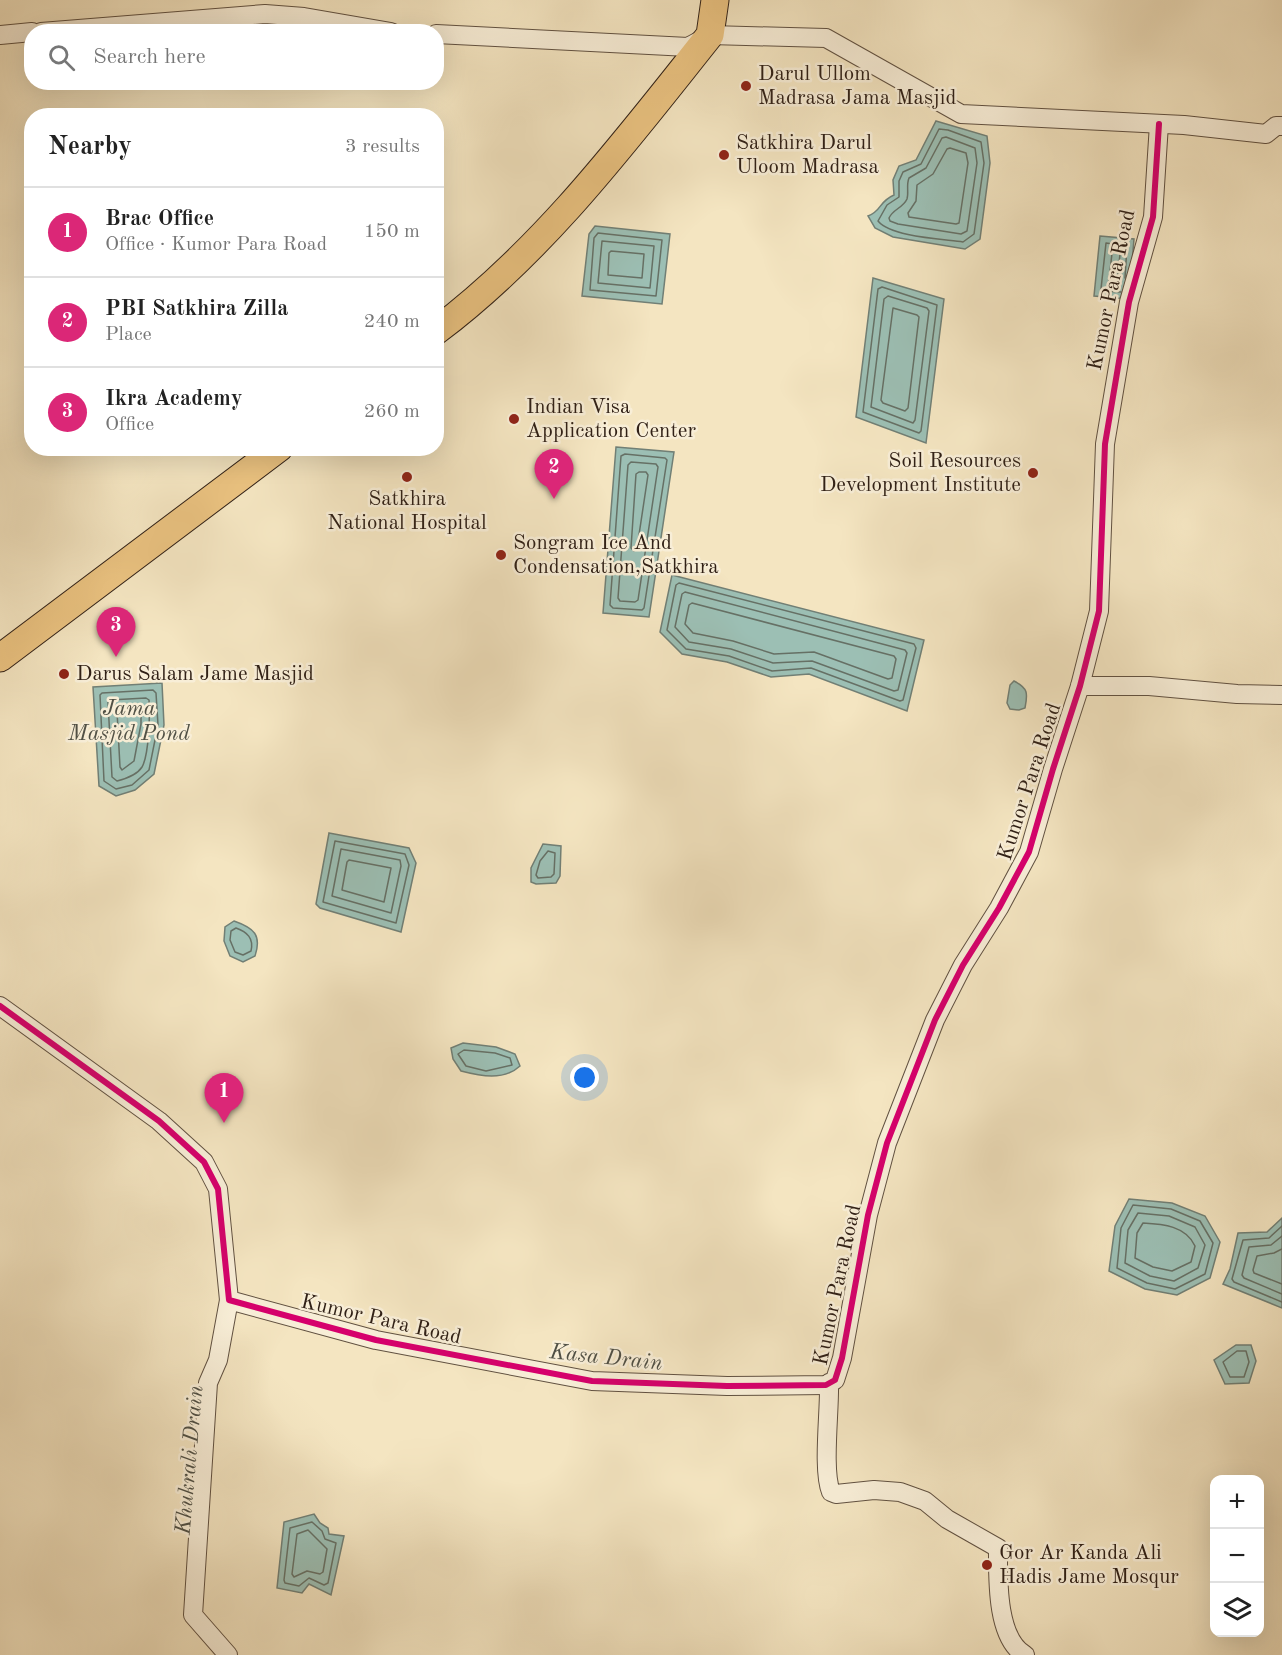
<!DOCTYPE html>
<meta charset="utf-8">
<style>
body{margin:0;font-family:"Old Standard TT",serif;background:#f2f2f2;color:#222}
.controls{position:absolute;right:18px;bottom:18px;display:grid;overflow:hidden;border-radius:12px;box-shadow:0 6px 24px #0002}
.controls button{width:54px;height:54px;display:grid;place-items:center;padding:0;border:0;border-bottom:2px solid #e0e0e0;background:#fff;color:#222;font:30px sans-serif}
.you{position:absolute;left:585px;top:1078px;width:21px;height:21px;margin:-15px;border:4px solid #fff;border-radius:50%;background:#1a73e8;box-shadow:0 0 0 9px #1a73e833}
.badge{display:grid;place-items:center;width:39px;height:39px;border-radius:50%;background:#db2777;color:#fff;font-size:20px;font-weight:700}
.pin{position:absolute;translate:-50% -50px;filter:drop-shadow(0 2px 3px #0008)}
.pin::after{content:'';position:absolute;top:32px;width:21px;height:18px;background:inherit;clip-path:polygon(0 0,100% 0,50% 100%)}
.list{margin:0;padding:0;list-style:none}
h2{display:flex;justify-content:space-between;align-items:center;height:78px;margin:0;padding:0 24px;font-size:26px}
h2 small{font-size:20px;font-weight:400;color:#767676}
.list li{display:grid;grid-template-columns:39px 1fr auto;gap:18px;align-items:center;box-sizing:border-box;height:90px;padding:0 24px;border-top:2px solid #e0e0e0}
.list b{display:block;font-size:22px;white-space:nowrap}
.list p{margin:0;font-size:20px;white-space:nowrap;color:#767676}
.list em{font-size:20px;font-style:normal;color:#767676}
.icon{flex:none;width:33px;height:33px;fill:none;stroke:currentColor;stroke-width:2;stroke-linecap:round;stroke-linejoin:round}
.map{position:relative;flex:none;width:1282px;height:1655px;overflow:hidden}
.search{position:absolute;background:#fff;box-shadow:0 6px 24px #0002;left:24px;top:24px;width:420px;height:66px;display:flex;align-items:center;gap:15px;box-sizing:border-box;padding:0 21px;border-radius:24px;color:#767676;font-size:22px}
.panel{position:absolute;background:#fff;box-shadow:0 6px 24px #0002;left:24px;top:108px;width:420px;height:348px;border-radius:24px}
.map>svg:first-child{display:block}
.water{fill:#9cbfb4;stroke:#717f75;stroke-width:1.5}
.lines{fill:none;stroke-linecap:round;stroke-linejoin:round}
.shore{stroke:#667065;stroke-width:1.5}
.minor-casing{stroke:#615141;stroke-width:20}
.highway-casing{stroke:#302016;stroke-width:29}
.minor{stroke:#f8eed7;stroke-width:18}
.highway{stroke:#eac280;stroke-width:27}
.cycleway-casing{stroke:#f8eed7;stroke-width:10}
.cycleway{stroke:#d6006c;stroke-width:6}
.poi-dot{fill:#8f2418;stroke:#f8eed7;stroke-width:2}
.labels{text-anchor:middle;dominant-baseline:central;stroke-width:5;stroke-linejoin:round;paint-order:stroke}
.poi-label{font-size:21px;fill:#302016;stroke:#f8eed7;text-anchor:start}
.street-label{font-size:21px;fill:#302016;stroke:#f8eed7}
.water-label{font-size:22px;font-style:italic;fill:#505045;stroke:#f8eed7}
</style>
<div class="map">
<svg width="1282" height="1655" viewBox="0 0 1282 1655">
<rect width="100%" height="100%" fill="#f4e5c1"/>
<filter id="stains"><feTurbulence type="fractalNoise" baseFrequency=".00333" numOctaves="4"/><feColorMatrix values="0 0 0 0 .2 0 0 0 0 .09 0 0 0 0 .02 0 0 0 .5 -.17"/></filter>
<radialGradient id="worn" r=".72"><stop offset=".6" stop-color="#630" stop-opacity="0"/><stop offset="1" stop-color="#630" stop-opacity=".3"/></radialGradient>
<g class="water">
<path d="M936,121L987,136L990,163L980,239L965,249L893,237L875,228L868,216C882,211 878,202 894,195L893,180L899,166L916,160Z"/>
<path d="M595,226L670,234L662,304L582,296L589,234Z"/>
<path d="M1100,236L1134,239L1129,299L1094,296Z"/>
<path d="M873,278L944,299L926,443L856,417Z"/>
<path d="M616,447L674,452L649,617L603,613Z"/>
<path d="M672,575L924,640L907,711L809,674L771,677L727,662L682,654L660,632Z"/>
<path d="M1014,681C1028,688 1028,693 1025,708L1019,710L1010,709L1007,703L1010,685Z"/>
<path d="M162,683L164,725L154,774L135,790L116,796L99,786L93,687Z"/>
<path d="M329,833L409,848L416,863L401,932L320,908L316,904Z"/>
<path d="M543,844L561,846L560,876L556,883L536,884L531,882V868Z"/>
<path d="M234,921C254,928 262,935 255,956L243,962L230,956L224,941L225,927Z"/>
<path d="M463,1043L496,1047L515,1054L520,1066C504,1081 480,1076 461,1071L453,1059L451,1048Z"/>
<path d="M1129,1199L1172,1203L1205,1216L1220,1242L1210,1278L1177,1295L1145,1289L1109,1271L1115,1226Z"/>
<path d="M1282,1218V1308L1223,1284L1230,1269L1238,1233L1267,1232Z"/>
<path d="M1236,1345H1251L1256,1361L1249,1383L1225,1384L1214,1360Z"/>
<path d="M314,1514L320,1523L328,1528L329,1534L344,1536L331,1595L309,1584L302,1593L277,1588L284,1522Z"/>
</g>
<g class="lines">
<g class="shore">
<path d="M939,129L948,130L981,142L984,163L974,234L963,242C942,239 891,237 878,221L887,205L899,197V181L903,172L921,164Z"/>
<path d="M946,137L975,148L977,163L967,231L961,234L898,224L890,221L889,218C893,209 903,208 907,199C909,192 906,185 909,178L926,168L942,138Z"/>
<path d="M950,148L966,153L968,163L959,223L956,224L909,217L908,213L916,201L917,185L933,174L947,149Z"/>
<path d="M598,233L662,240L656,296L590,290L594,238Z"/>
<path d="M602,241L654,246L650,288L598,283Z"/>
<path d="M611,251L644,254L642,278L608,275L609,253Z"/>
<path d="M1114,251H1118L1120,254L1117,282L1114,284L1109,281L1112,253Z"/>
<path d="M882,287L937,305L921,431L919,433L863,412L878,289Z"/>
<path d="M1121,292L1103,291L1101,289L1106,243L1127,246L1125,278"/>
<path d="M888,296L927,308L929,311L915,420L913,423L871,407L884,299Z"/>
<path d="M893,308L917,315L919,317L908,408L905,411L883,403L881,400Z"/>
<path d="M625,454L665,458L667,460L644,608L642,610L613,608L610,605L621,456Z"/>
<path d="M631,462L656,464L658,467L638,600L635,602L620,601L618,598L628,465Z"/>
<path d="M639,472H646L648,475L637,548L634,551L631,548L636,474Z"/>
<path d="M679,583L914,644L916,648L903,700L900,701L811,668L772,671L729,656L686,649L667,630L676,585Z"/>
<path d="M685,592L905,650L907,653L898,690L894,691L812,661L773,663L731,649L689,642L675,627L682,594Z"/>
<path d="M692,603L894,656L896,659L892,678L888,679L814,652L774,654L733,641L693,633L685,624L689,605Z"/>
<path d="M153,690L156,693L158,725L149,770L132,785L116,789L104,781L100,695L102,693Z"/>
<path d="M146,698L149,700C150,715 149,755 142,767C137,775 125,779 117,781L112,777L108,702L110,700Z"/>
<path d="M138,707L141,710V724L134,761L122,770L120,767L117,711L119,708Z"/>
<path d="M335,841L405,854L409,865L396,923L323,902Z"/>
<path d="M341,849L400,860L401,866L391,913L332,896Z"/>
<path d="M548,851L555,853L554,874L551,877L538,878L536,875L540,861Z"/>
<path d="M349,860L391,868L384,902L342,890L347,862Z"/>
<path d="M236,928C247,932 254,938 251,951L243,955L235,952L230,940L231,931Z"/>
<path d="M464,1050L495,1053L510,1058L512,1065L486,1071L466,1066L458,1054Z"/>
<path d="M1133,1205L1171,1209L1200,1221L1213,1243L1205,1274L1175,1289L1147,1283L1117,1268L1121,1228Z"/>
<path d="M1138,1213L1169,1216L1195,1227L1205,1245L1198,1268L1174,1281L1150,1276L1125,1263L1128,1230Z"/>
<path d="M1143,1223C1163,1224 1186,1226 1195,1246L1191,1262L1172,1271L1153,1267L1135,1258L1137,1233Z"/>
<path d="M1282,1226L1269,1238L1243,1240L1232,1279L1234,1282L1282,1302"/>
<path d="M1282,1236L1271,1245L1249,1247L1242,1275L1244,1278L1282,1294"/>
<path d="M1282,1249L1274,1253L1257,1256L1253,1270L1254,1273L1282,1284"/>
<path d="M1237,1351H1246L1249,1362L1244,1377H1230L1223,1362Z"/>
<path d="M312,1522L322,1531L325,1539L336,1543L328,1583L324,1585L309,1578L299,1586L285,1583L284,1580L290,1528Z"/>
<path d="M308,1530L327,1549L323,1572L320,1574L307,1571L294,1577L292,1574L297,1534Z"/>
</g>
<g class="minor-casing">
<g id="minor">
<path d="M41,32L265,14L304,17L391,32"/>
<path d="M436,34L688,47L710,35L826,38L961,114L1184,125L1266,134L1276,126H1282"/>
<path d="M0,35L32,32"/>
<path d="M1080,686H1149L1237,694L1282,695"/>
<path d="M0,1006L159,1121L204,1162L218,1189L229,1300L376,1340L592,1381L727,1386L826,1385L835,1380L842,1358L868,1215L887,1143L935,1020L963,965L999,908L1029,852L1053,769L1080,686L1099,611L1105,444L1129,302L1153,217L1159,124"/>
<path d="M829,1383C830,1410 822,1470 831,1492L836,1494L874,1490L900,1492L925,1501L947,1519L998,1548C998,1578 996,1638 1025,1655"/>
<path d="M228,1655L193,1615L208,1383L218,1360L229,1300"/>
</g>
</g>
<g class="highway-casing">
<g id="highway">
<path d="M436,331C544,250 627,139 710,35L715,0"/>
<path d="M0,658L279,448"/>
</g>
</g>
<use href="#minor" class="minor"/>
<use href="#highway" class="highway"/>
<g class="cycleway-casing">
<path id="cycleway" d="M0,1006L159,1121L204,1162L218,1189L229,1300L376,1340L592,1381L727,1386L826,1385L835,1380L842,1358L868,1215L887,1143L935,1020L963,965L999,908L1029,852L1053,769L1080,686L1099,611L1105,444L1129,302L1153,217L1159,124"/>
</g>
<use href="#cycleway" class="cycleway"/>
</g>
<g class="poi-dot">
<circle cx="746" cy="86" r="6"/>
<circle cx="724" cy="155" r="6"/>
<circle cx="514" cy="419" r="6"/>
<circle cx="1033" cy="473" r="6"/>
<circle cx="407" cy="477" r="6"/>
<circle cx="501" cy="555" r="6"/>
<circle cx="64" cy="674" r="6"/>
<circle cx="987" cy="1565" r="6"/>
</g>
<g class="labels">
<g class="poi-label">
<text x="758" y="74">Darul Ullom<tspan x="758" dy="24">Madrasa Jama Masjid</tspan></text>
<text x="736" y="143">Satkhira Darul<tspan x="736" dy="24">Uloom Madrasa</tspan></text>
<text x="526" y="407">Indian Visa<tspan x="526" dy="24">Application Center</tspan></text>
<text x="1021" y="461" text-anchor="end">Soil Resources<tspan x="1021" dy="24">Development Institute</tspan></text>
<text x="407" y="499" text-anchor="middle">Satkhira<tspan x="407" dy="24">National Hospital</tspan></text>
<text x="513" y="543">Songram Ice And<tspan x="513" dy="24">Condensation,Satkhira</tspan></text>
<text x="76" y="674">Darus Salam Jame Masjid</text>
<text x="999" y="1553">Gor Ar Kanda Ali<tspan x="999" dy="24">Hadis Jame Mosqur</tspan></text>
</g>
<g class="street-label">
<text transform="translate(1112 290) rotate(-78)">Kumor Para Road</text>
<text transform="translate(1030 782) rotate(-72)">Kumor Para Road</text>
<text transform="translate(838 1285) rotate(-78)">Kumor Para Road</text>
<text transform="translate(381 1320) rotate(13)">Kumor Para Road</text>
</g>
<g class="water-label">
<text x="129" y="709">Jama<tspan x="129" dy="25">Masjid Pond</tspan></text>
<text transform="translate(606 1358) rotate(6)">Kasa Drain</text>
<text transform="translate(190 1460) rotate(-85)">Khukrali Drain</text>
</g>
</g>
<rect width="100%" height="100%" filter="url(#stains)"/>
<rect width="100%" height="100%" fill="url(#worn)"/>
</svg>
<div class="controls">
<button>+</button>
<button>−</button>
<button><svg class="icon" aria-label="layers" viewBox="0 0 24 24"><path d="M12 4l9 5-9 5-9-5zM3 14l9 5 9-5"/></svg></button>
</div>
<div class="you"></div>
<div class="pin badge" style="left:224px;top:1123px">1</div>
<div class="pin badge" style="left:554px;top:499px">2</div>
<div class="pin badge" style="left:116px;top:657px">3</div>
<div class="search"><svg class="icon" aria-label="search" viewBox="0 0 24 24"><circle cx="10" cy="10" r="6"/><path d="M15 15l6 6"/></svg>Search here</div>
<section class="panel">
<h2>Nearby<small>3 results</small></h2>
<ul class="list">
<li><span class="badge">1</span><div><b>Brac Office</b><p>Office · Kumor Para Road</p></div><em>150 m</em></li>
<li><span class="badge">2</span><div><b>PBI Satkhira Zilla</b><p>Place</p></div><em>240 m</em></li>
<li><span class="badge">3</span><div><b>Ikra Academy</b><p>Office</p></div><em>260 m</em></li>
</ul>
</section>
</div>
